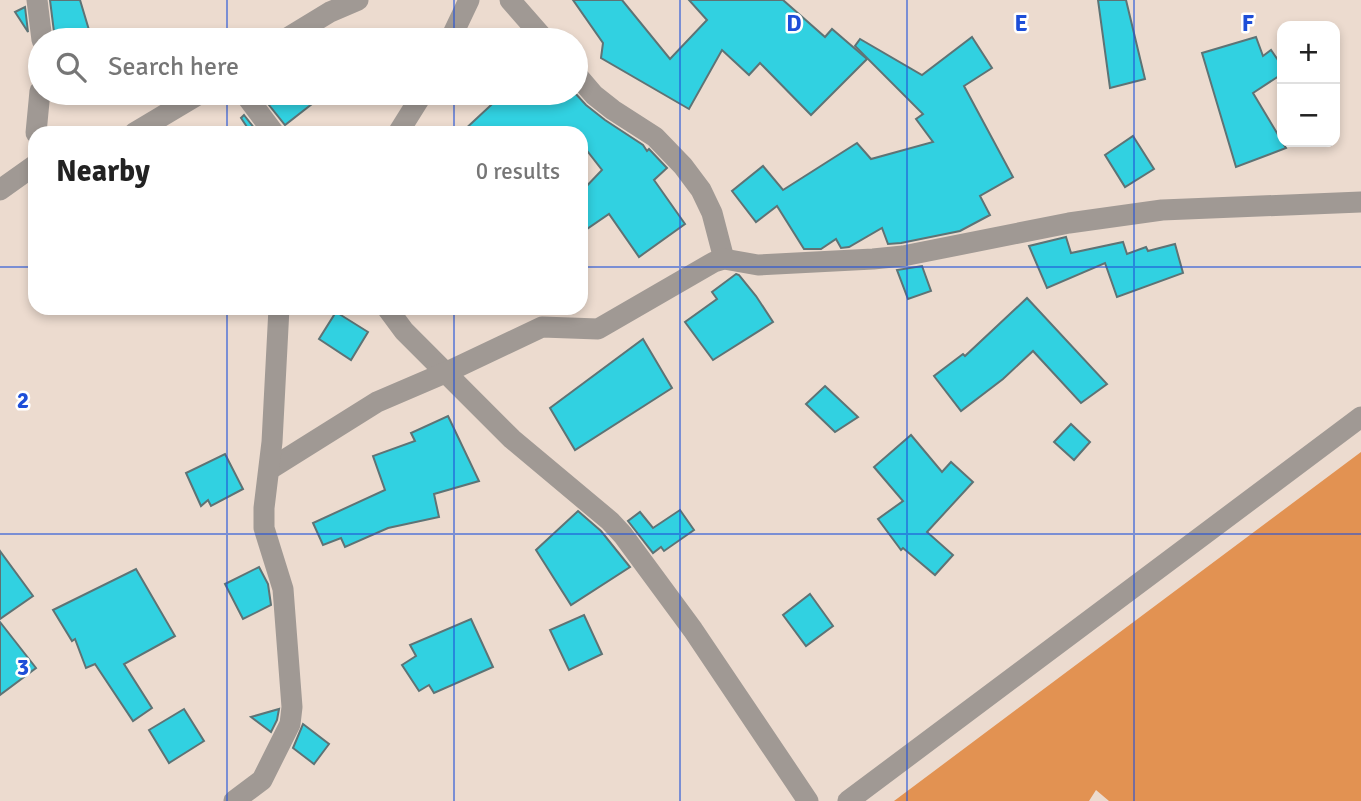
<!DOCTYPE html>
<meta charset="utf-8">
<style>
body{margin:0;font-family:Signika,sans-serif;background:#f2f2f2;color:#222}
.controls{position:absolute;right:21px;top:21px;display:grid;overflow:hidden;border-radius:14px;box-shadow:0 4px 10px #0003}
.controls button{width:63px;height:63px;display:grid;place-items:center;padding:0;border:0;border-bottom:2px solid #e0e0e0;background:#fff;color:#222;font:35px sans-serif}
.list{margin:0;padding:0;list-style:none}
h2{display:flex;justify-content:space-between;align-items:center;height:91px;margin:0;padding:0 28px;font-size:30px}
h2 small{font-size:23px;font-weight:400;color:#767676}
.icon{flex:none;width:38px;height:38px;fill:none;stroke:currentColor;stroke-width:2;stroke-linecap:round;stroke-linejoin:round}
.map{position:relative;flex:none;width:1361px;height:801px;overflow:hidden}
.search{position:absolute;background:#fff;box-shadow:0 4px 10px #0003;left:28px;top:28px;width:560px;height:77px;display:flex;align-items:center;gap:18px;box-sizing:border-box;padding:0 24px;border-radius:38px;color:#767676;font-size:26px}
.panel{position:absolute;background:#fff;box-shadow:0 4px 10px #0003;left:28px;top:126px;width:560px;height:189px;border-radius:21px}
.map>svg:first-child{display:block}
.forest{fill:#e29252}
.building{fill:#31d1e1;stroke:#5e7375;stroke-width:2}
.lines{fill:none;stroke-linecap:round;stroke-linejoin:round}
.street{stroke:#a09994;stroke-width:21}
.grid{fill:none;stroke:#1d4ed8;stroke-width:2;stroke-opacity:0.55}
.grid-label{font-size:23px;text-anchor:middle;font-weight:bold;fill:#1d4ed8;stroke:#fff;stroke-width:5;stroke-linejoin:round;paint-order:stroke}
</style>
<div class="map">
<svg width="1361" height="801" viewBox="0 0 1361 801">
<rect width="100%" height="100%" fill="#ecdbcf"/>
<path class="forest" d="M1361,452V801H1109L1096,790L1089,801H894Z"/>
<g class="building">
<path d="M50,0H80L92,40H55Z"/>
<path d="M573,0H622L670,59L707,20L689,0H783L825,37L832,29L867,59L811,115L760,63L749,75L722,50L689,109L601,58L603,43Z"/>
<path d="M1098,0H1126L1145,79L1110,88Z"/>
<path d="M25,7L28,32L15,12Z"/>
<path d="M972,37L992,68L964,86L1013,177L980,196L990,215L960,231L901,243L888,244L882,228L849,247L841,248L836,239L821,249H804L777,206L756,222L732,191L763,166L783,190L857,143L871,159L933,142L916,119L923,114L855,46L860,39L922,75Z"/>
<path d="M1256,37L1263,56L1271,50L1282,66V74L1253,93L1286,148L1236,167L1202,53Z"/>
<path d="M274,93H326L285,125L265,100Z"/>
<path d="M504,93H575L586,105L605,120L643,145L647,151L649,149L667,168L654,180L685,224L639,257L609,214L581,233V192L602,170L581,143V133H461Z"/>
<path d="M244,115L258,133H251L241,118Z"/>
<path d="M1133,136L1154,169L1125,187L1105,155Z"/>
<path d="M1066,237L1071,253L1123,242L1127,254L1146,247L1148,251L1175,244L1183,273L1117,297L1105,263L1047,288L1029,246Z"/>
<path d="M922,266L931,291L908,299L897,270Z"/>
<path d="M736,274L739,275L756,296L773,322L713,360L685,322L717,299L712,292Z"/>
<path d="M1027,298L1107,384L1081,403L1033,351L1003,379L961,411L934,376L963,354L965,356Z"/>
<path d="M336,312L368,332L351,360L319,339Z"/>
<path d="M643,339L672,388L575,450L550,408Z"/>
<path d="M825,386L858,417L835,432L806,404Z"/>
<path d="M448,416L479,481L434,494L439,517L388,528L345,547L341,538L323,545L313,523L385,490L373,456L415,441L411,433Z"/>
<path d="M1071,424L1090,442L1074,460L1054,442Z"/>
<path d="M911,435L942,472L951,462L973,482L927,532L953,555L935,575L903,548L901,550L878,519L903,501L874,467Z"/>
<path d="M225,454L243,489L211,506L208,500L201,506L186,473Z"/>
<path d="M680,510L694,530L664,551L661,547L653,553L628,521L640,512L653,528Z"/>
<path d="M578,511L601,531L630,567L571,605L536,550Z"/>
<path d="M0,551L33,596L0,619Z"/>
<path d="M259,567L268,584L271,605L243,619L225,584Z"/>
<path d="M136,569L175,636L124,664L152,708L133,721L95,664L86,668L75,639L72,641L53,610Z"/>
<path d="M810,594L833,626L806,646L783,615Z"/>
<path d="M584,615L602,654L569,670L550,630Z"/>
<path d="M471,619L493,667L434,693L429,685L419,691L402,665L416,656L410,645Z"/>
<path d="M0,622L36,668L0,695Z"/>
<path d="M184,709L204,741L169,763L149,730Z"/>
<path d="M279,709L277,720L271,732L251,717Z"/>
<path d="M303,724L329,744L314,764L293,748Z"/>
</g>
<g class="lines">
<g class="street">
<path d="M37,0L42,40"/>
<path d="M510,0L545,40"/>
<path d="M284,40L330,12L358,0"/>
<path d="M450,40L469,0"/>
<path d="M576,74L594,95L613,110L655,137L683,166L701,190L712,213L724,259"/>
<path d="M244,93L274,133"/>
<path d="M36,133L40,91"/>
<path d="M134,133L201,93"/>
<path d="M398,133L423,93"/>
<path d="M0,190L35,165"/>
<path d="M387,308L404,331L512,439L610,521L623,535L693,630L808,801"/>
<path d="M270,469L377,402L447,372L542,327L598,329L714,262L724,259L758,265L873,259L903,256L1069,223L1162,210L1361,202"/>
<path d="M234,801L262,780L290,724L292,707L283,589L264,528V508L272,442L279,308"/>
<path d="M848,801L1361,417"/>
</g>
</g>
<path class="grid" d="M227,0V40M454,0V40M680,0V801M907,0V801M1134,0V801M227,93V133M454,93V133M0,267H35M581,267H1361M227,308V801M454,308V801M0,534H1361"/>
<g class="grid-label">
<text x="794" y="31">D</text>
<text x="1021" y="31">E</text>
<text x="1248" y="31">F</text>
<text x="23" y="408">2</text>
<text x="23" y="675">3</text>
</g>
</svg>
<div class="controls">
<button>+</button>
<button>−</button>
</div>
<div class="search"><svg class="icon" aria-label="search" viewBox="0 0 24 24"><circle cx="10" cy="10" r="6"/><path d="M15 15l6 6"/></svg>Search here</div>
<section class="panel">
<h2>Nearby<small>0 results</small></h2>
<ul class="list">
</ul>
</section>
</div>
